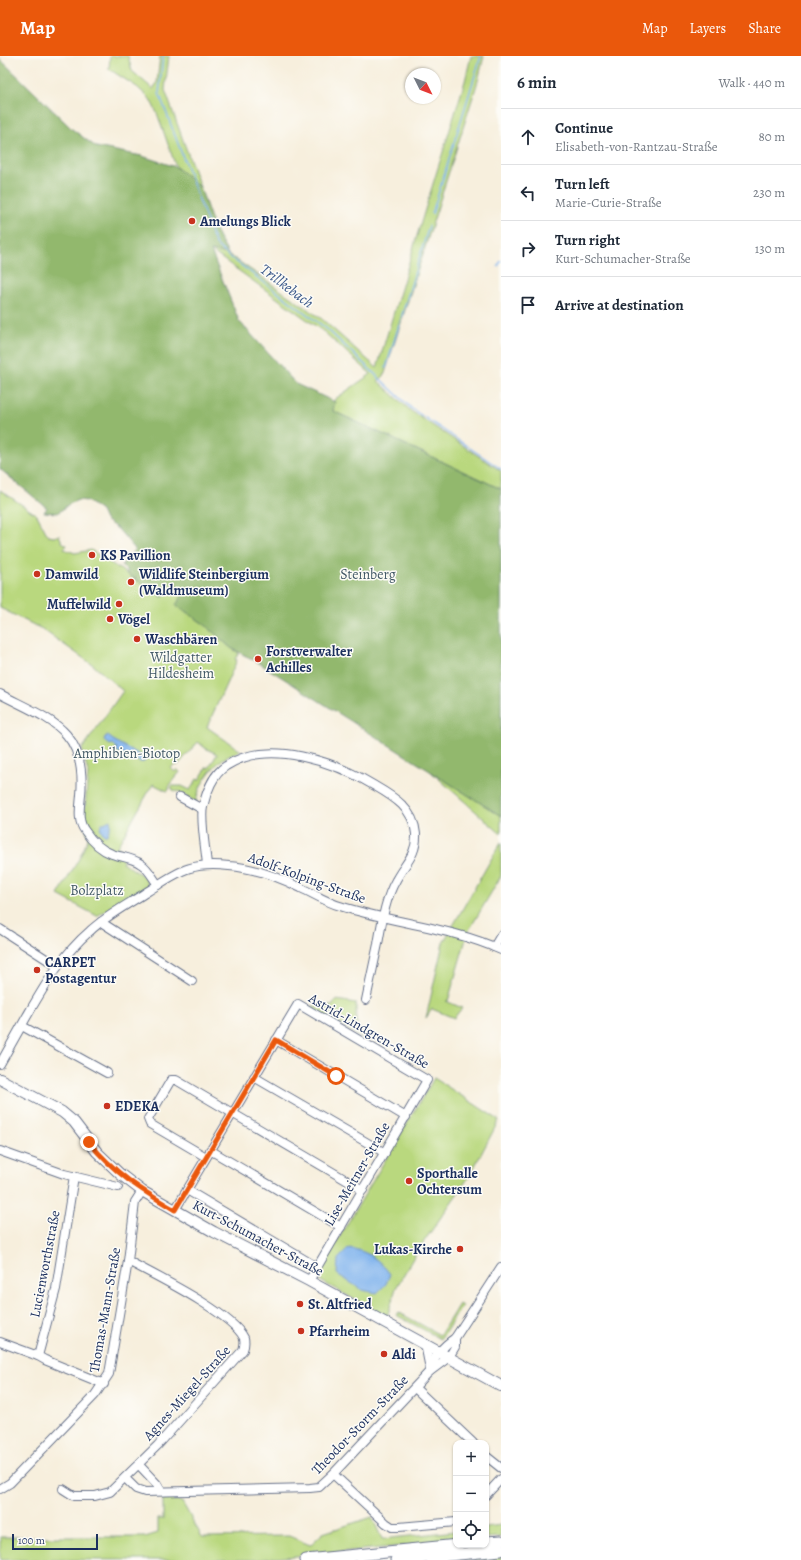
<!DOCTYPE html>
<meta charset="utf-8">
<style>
body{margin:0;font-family:Alegreya,serif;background:#f6f6f7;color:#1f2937}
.controls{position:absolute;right:12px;bottom:12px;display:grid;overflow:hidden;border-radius:8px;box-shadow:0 1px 3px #0004}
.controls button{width:36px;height:36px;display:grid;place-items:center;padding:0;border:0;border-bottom:1px solid #e0e1e3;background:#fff;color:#1f2937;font:20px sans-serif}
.compass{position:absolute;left:405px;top:12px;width:36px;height:36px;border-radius:50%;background:#fff;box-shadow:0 1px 3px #0004;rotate:132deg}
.scale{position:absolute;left:12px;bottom:10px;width:86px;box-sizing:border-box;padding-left:4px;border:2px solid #1b2f5e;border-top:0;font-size:11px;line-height:14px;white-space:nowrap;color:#1b2f5e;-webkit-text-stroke:3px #fdfcf7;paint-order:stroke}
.stop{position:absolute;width:12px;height:12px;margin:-9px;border:3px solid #ea580c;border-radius:50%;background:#fff}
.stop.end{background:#ea580c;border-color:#fff;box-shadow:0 1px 4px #0008}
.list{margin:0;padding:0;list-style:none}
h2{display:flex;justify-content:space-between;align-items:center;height:52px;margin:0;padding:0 16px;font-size:17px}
h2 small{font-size:13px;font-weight:400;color:#747a83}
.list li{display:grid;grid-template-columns:26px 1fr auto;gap:12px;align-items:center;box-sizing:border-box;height:56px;padding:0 16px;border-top:1px solid #e0e1e3}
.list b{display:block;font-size:15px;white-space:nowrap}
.list p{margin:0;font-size:13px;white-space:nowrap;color:#747a83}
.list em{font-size:13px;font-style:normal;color:#747a83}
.icon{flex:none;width:22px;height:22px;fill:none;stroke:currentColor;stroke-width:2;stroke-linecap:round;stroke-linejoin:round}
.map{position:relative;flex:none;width:501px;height:1504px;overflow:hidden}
header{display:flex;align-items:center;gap:24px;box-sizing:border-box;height:56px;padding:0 20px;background:#ea580c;color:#fff}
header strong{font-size:19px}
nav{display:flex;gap:22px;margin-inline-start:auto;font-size:14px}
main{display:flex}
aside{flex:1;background:#fff}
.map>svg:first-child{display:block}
.green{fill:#b9d87e;stroke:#6a846e}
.forest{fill:#92b86d;stroke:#567466}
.water{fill:#80b3ed;stroke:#4e71a6}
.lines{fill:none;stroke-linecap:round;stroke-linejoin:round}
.stream{stroke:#80b3ed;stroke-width:1.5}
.minor-casing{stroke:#68728a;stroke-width:10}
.major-casing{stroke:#68728a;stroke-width:12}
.highway-casing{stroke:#68728a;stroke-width:13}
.minor{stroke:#fff;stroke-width:8}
.major{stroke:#fff;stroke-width:10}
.highway{stroke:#fff;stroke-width:11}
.route{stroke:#ea580c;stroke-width:5}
.poi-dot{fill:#c8321e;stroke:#fdfcf7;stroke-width:1.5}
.labels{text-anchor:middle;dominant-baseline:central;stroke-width:3;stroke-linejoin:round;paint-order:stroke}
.poi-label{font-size:14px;font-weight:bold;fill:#1b2f5e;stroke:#fdfcf7;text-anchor:start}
.park-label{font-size:14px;fill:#425966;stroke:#fdfcf7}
.street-label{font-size:14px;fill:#1b2f5e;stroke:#fdfcf7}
.water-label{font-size:15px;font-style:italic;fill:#395789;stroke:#fdfcf7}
</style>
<header>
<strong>Map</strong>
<nav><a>Map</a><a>Layers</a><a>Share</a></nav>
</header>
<main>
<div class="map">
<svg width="501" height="1504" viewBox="0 0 501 1504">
<rect width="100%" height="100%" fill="#fdfcf7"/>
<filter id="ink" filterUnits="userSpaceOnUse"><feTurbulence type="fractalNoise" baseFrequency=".025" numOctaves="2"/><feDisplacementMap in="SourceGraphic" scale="8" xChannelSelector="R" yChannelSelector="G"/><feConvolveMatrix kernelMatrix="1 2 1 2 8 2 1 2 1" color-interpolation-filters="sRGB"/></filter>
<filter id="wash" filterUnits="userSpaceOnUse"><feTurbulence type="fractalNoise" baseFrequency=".012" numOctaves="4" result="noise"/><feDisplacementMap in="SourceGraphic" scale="16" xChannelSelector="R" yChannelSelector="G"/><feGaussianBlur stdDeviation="0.9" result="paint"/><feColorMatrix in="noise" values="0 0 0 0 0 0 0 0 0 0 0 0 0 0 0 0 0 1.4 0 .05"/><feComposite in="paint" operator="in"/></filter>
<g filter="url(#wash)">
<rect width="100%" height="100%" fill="#f7efdd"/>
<g class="green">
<path d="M110,0H128L132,15L153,33L157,27L160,0H169L165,34L200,131L176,111L157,57L150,43L137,31L109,13Z"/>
<path d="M471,0H484L478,25L384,320L378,325L411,355L501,415V433L333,355L332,347L335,343L371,318L324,276L210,194L228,198L322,263L377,312L423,160L465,25Z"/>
<path d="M0,434L37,459L48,480L54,481L59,479L62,486L67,489L64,493L75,497L91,494L162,541L172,527L185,536L176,549L204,568L231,592L239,597L235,603L237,604L207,671L241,695C235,698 228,700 223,703C210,713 198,730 196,746L178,735L177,736L173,734L171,731L172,730H182L190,734L197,723L199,724L207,711L209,712L217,698L205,692L198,686L177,710L175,708L171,712L175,716L177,713L180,716L169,729V734L167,735L153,728L117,791L127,796L122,806L146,822L148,830L97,860L58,839L80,801L88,783L84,761L88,717L82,693L123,635L93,609L42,573L0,552Z"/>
<path d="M430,715L501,760V778Z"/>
<path d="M501,786V820L468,876L448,945H446L462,952L454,962L432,953L426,962L443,887Z"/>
<path d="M336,944L356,947V965L364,983L310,950H332Z"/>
<path d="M434,1022L499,1064L469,1121L416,1197L396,1232L387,1261L315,1222Z"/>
<path d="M459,1248L462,1250L441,1283L396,1259L398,1256L440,1279Z"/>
<path d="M163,1442H178V1445L182,1446L202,1481L289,1480L310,1489L323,1477L372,1461L382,1483L456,1475V1485L254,1504H0V1481H145L158,1477V1463H163Z"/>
<path d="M501,1469V1481L486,1482V1471Z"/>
<path d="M501,1497V1504H435Z"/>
</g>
<path class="forest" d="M0,3L72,73L96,91L142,100L176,111L200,131L215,174L228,198L211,195L239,265L296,328L335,346L333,355L501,433V760L259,607L231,592L204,568L176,549L185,536L172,527L163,541L126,517L128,515L121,510L135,493L118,473L105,464L101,455L87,445L78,444L69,448L58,457L44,456L47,452L0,413Z"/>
<g class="water">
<path d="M108,680C120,690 134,694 146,703L144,706H140L116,695L117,692L113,688L110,689L104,684L105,681Z"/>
<path d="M110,764L111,768L107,779H104L100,772L102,768Z"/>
<path d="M349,1192C367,1195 379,1203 390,1218L386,1228L377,1237L362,1234L337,1218L338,1203Z"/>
</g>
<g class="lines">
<g class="stream">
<path d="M163,0L159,37L216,189L230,201L327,273L412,353L501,413"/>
<path d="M432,158L481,0"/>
<path d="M498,210L501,205"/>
<path d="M386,312L429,170"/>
</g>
</g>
</g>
<g filter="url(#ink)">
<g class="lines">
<g class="minor-casing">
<g id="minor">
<path d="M0,638C50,664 87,673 81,739C80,751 77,765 85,775C91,784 101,794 112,798C121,801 133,802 141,808C148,812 153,822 158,829"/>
<path d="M180,741L202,753"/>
<path d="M207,809C206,795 200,763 203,751C206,737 213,718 226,710C268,682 336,706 375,730C394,741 414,753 416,778C417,799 405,807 396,824C385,843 382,866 378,888C374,906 370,925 366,944"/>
<path d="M101,866L192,925"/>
<path d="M0,873L57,910"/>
<path d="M494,891L501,879"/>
<path d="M22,970L107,1017"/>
<path d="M276,984L406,1061"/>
<path d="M0,1008C9,992 18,976 27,960C45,929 62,899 90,875C106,860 127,849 145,837C177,817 189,805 229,810C254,812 279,821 301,832C314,838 326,846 340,850C393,867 450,871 501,894"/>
<path d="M254,1021L385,1097"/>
<path d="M210,1094L341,1171"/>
<path d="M0,1095L64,1118L118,1131"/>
<path d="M206,1101L150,1068L148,1063L171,1024H176L363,1134"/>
<path d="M187,1134L317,1211"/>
<path d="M175,1154L298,948L427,1024L309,1225"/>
<path d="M0,1286L38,1300L45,1304L104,1328"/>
<path d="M425,1288L430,1313"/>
<path d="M38,1300L56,1233L74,1120"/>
<path d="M429,1316C432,1302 444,1289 455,1282L501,1211"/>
<path d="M415,1332L473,1387"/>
<path d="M486,1400L501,1412"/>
<path d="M139,1409L157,1428L161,1435"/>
<path d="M333,1418L386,1467L392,1471H399L456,1466"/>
<path d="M125,1422L136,1433L145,1436L310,1432L319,1431L333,1418L429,1316L449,1301L455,1291V1282"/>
<path d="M0,1433L10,1427L95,1339L109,1318L128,1205L135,1146L142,1135"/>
<path d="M63,1433L74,1440H95L110,1436L158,1389L243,1294C244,1291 245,1286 244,1282C232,1257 154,1219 128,1205"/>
<path d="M486,1439L501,1423"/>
</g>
</g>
<g class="major-casing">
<path id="major" d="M0,1023L62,1056L74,1066L97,1096L120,1118L142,1135L214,1176L309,1225L501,1330"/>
</g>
<g class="highway-casing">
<g id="highway">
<path d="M486,1486L501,1485"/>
<path d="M306,1504L458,1489"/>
<path d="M396,1504L501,1494"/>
</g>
</g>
<use href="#minor" class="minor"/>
<use href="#major" class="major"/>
<use href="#highway" class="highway"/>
</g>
</g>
<g class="lines" filter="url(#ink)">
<path class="route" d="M89,1086C114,1117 141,1134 175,1154L276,984L336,1020"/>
</g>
<g class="poi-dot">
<circle cx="192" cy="165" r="4"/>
<circle cx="92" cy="499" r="4"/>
<circle cx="37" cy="518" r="4"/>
<circle cx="131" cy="526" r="4"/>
<circle cx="119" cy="548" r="4"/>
<circle cx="110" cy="563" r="4"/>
<circle cx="137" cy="583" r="4"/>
<circle cx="258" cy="603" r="4"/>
<circle cx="37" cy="914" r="4"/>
<circle cx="107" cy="1050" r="4"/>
<circle cx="409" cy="1125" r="4"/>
<circle cx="460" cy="1193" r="4"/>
<circle cx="300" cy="1248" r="4"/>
<circle cx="301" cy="1275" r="4"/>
<circle cx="384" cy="1298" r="4"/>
</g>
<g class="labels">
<g class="poi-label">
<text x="200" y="165">Amelungs Blick</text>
<text x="100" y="499">KS Pavillion</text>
<text x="45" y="518">Damwild</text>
<text x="139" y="518">Wildlife Steinbergium<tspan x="139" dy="16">(Waldmuseum)</tspan></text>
<text x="111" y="548" text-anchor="end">Muffelwild</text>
<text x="118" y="563">Vögel</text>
<text x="145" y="583">Waschbären</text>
<text x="266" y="595">Forstverwalter<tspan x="266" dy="16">Achilles</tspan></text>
<text x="45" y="906">CARPET<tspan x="45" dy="16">Postagentur</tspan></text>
<text x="115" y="1050">EDEKA</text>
<text x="417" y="1117">Sporthalle<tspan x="417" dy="16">Ochtersum</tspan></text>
<text x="452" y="1193" text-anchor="end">Lukas-Kirche</text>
<text x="308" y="1248">St. Altfried</text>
<text x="309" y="1275">Pfarrheim</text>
<text x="392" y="1298">Aldi</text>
</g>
<g class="park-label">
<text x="368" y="518">Steinberg</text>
<text x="181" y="601">Wildgatter<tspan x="181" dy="16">Hildesheim</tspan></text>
<text x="127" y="697">Amphibien-Biotop</text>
<text x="97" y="834">Bolzplatz</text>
</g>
<g class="street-label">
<text transform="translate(307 822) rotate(20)">Adolf-Kolping-Straße</text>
<text transform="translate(369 975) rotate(30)">Astrid-Lindgren-Straße</text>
<text transform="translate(357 1118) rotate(-60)">Lise-Meitner-Straße</text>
<text transform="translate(258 1182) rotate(28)">Kurt-Schumacher-Straße</text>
<text transform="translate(45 1208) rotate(-79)">Lucienworthstraße</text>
<text transform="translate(105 1254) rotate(-80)">Thomas-Mann-Straße</text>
<text transform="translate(187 1337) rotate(-48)">Agnes-Miegel-Straße</text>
<text transform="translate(360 1369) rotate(-46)">Theodor-Storm-Straße</text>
</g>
<g class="water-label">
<text transform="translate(287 230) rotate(37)">Trillkebach</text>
</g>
</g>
</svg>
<div class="controls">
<button>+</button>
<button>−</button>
<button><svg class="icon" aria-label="locate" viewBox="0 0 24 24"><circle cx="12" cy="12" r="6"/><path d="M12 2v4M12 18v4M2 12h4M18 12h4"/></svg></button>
</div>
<svg class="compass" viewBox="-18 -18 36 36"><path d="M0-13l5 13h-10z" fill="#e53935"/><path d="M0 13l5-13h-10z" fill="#747a83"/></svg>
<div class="scale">100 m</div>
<div class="stop" style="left:336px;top:1020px"></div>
<div class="stop end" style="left:89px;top:1086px"></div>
</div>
<aside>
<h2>6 min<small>Walk · 440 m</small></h2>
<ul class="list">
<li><svg class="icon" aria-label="ahead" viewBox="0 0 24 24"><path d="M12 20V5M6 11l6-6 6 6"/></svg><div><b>Continue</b><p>Elisabeth-von-Rantzau-Straße</p></div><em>80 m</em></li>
<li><svg class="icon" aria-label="left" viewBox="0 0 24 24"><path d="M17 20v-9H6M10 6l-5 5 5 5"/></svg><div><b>Turn left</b><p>Marie-Curie-Straße</p></div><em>230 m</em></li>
<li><svg class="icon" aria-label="right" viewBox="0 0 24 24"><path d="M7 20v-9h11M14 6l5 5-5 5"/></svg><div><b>Turn right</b><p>Kurt-Schumacher-Straße</p></div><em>130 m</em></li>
<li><svg class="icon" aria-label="arrive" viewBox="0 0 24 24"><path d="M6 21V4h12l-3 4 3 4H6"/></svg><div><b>Arrive at destination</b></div></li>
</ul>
</aside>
</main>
